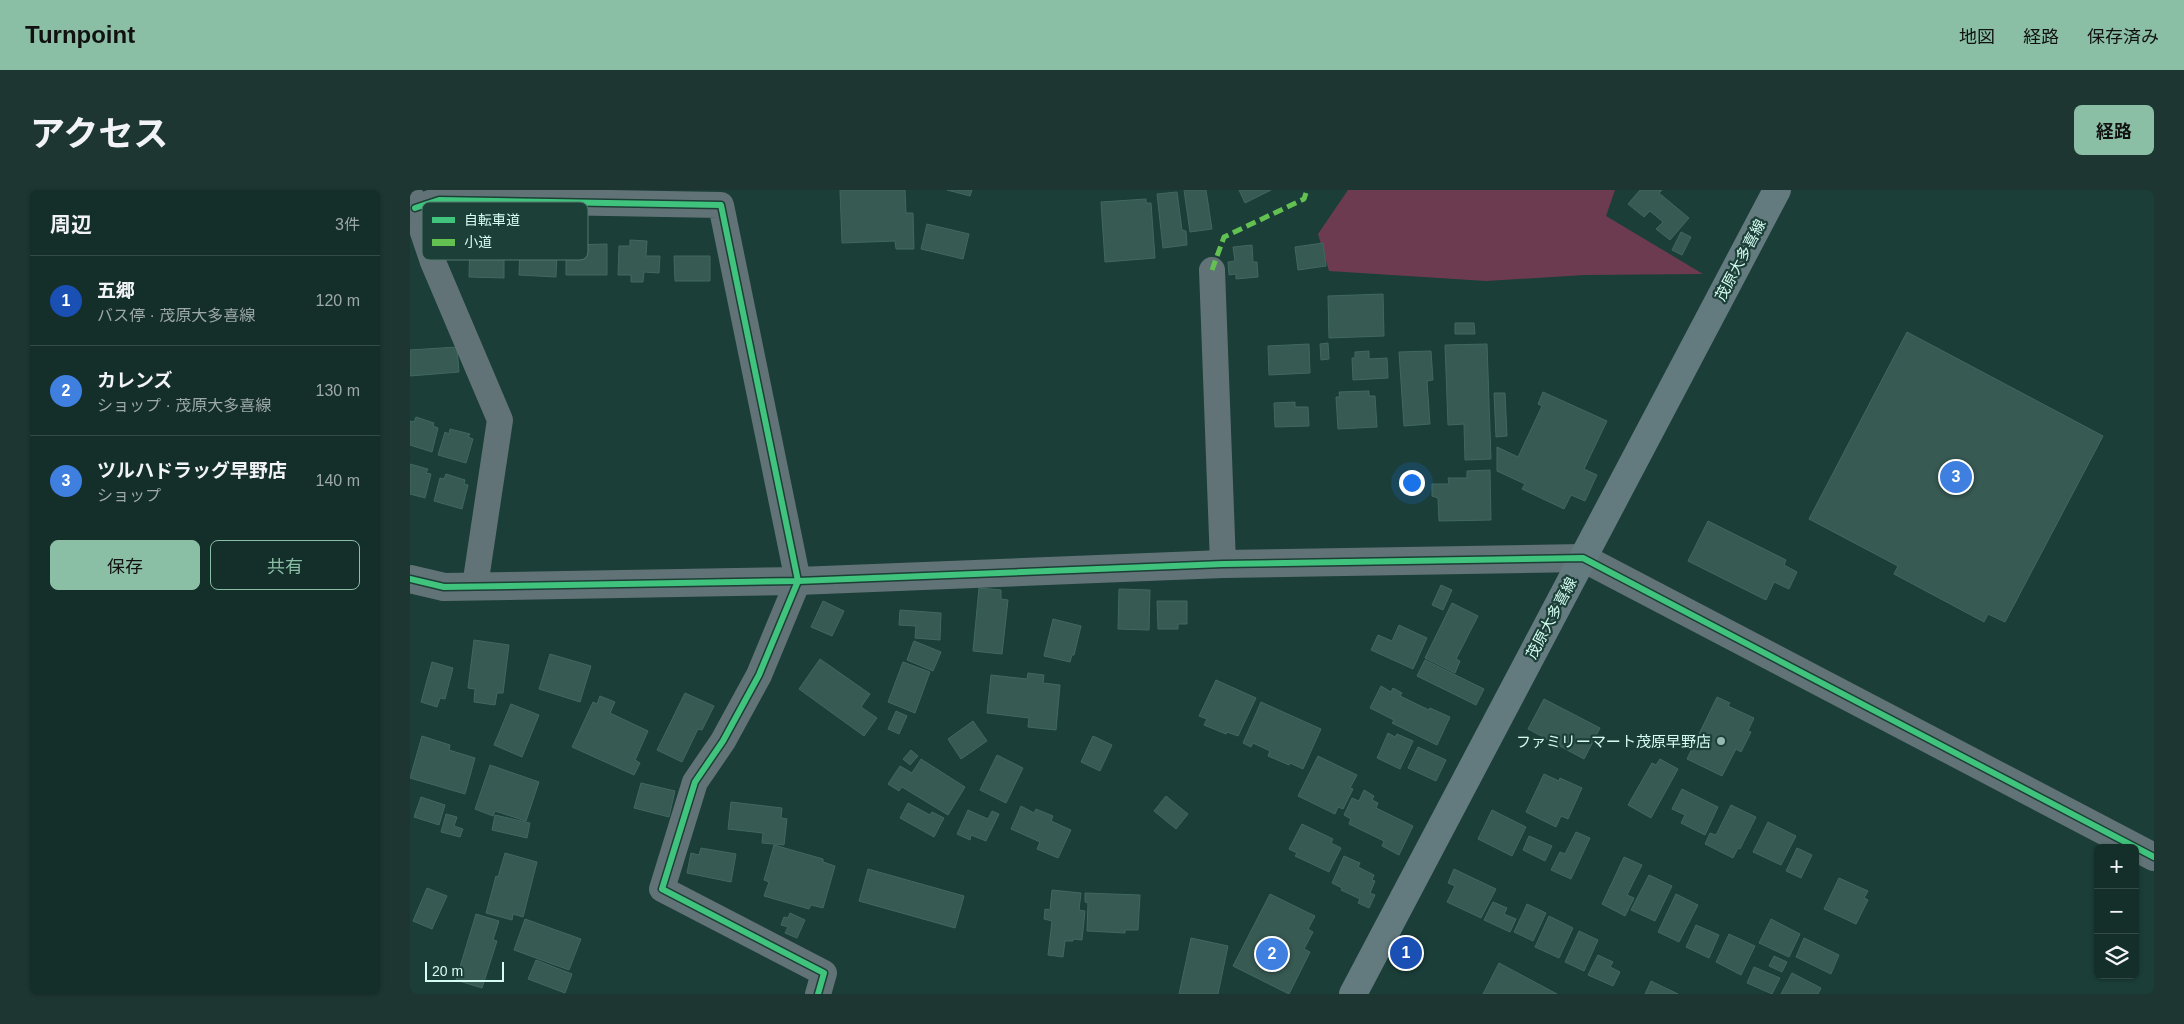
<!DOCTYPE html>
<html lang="ja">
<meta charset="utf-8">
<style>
body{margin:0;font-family:Arial,"Noto Sans JP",sans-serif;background:#1d3632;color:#f1f3f6}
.controls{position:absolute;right:15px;bottom:15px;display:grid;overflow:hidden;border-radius:8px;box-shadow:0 1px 4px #0004}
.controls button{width:45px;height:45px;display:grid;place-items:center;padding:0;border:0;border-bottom:1px solid #334a47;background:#142e2a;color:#f1f3f6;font:25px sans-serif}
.scale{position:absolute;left:15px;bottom:12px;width:79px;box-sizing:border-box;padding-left:5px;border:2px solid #d5fdf2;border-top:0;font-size:14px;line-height:18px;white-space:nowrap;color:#d5fdf2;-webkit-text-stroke:4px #1c3f37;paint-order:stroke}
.you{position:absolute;left:1001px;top:292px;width:18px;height:18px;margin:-12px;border:4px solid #fff;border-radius:50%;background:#1a73e8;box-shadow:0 0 0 8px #1a73e833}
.badge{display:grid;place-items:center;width:32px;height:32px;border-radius:50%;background:#8abfa5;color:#fff;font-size:16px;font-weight:700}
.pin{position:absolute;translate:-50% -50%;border:2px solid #fff;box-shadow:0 1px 5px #0006}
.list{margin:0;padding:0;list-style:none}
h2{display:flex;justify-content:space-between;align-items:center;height:65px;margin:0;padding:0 20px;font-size:21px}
h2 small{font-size:16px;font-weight:400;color:#9da8a8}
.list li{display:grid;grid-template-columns:32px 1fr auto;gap:15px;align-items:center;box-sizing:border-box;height:90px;padding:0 20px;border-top:1px solid #334a47}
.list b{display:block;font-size:19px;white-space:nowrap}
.list p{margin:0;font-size:16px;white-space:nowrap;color:#9da8a8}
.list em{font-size:16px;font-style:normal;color:#9da8a8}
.actions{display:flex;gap:10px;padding:15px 20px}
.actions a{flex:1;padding:11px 0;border:1px solid #8abfa5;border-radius:8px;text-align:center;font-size:18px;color:#8abfa5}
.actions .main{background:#8abfa5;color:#111}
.icon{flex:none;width:28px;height:28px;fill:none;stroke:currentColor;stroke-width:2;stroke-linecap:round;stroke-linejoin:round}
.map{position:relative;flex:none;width:1744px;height:804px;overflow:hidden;border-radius:8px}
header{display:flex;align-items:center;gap:30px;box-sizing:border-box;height:70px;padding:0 25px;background:#8abfa5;color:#111}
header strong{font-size:24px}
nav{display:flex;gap:28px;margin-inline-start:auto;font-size:18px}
.intro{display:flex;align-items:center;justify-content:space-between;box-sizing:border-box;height:120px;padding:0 30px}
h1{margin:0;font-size:35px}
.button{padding:12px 22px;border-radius:8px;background:#8abfa5;color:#111;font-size:18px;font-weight:700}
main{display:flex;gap:30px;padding:0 30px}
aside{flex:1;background:#142e2a;border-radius:8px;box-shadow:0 1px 4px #0004}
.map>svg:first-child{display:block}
.green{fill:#6d3b4f}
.building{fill:#375a53;stroke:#406861}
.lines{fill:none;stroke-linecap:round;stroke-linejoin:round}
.minor{stroke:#617376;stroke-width:26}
.tertiary{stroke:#617376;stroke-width:28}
.primary{stroke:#637a7f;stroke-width:28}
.quiet{stroke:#63c152;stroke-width:5;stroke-dasharray:10 5;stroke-linecap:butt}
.cycleway-casing{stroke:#1c3f37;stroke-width:9}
.cycleway{stroke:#40c37c;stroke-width:6}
.poi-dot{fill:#94bab1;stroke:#1c3f37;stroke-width:2}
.labels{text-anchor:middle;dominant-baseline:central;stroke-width:4.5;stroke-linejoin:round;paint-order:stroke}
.street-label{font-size:15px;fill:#d5fdf2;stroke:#1c3f37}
.poi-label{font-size:15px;fill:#d5fdf2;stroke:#1c3f37;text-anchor:end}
.key{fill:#1c3f37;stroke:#54786f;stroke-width:1}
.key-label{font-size:14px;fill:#d5fdf2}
</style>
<header>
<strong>Turnpoint</strong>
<nav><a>地図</a><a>経路</a><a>保存済み</a></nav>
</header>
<div class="intro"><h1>アクセス</h1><a class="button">経路</a></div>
<main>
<aside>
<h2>周辺<small>3件</small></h2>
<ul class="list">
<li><span class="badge" style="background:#1a4fb4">1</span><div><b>五郷</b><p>バス停 · 茂原大多喜線</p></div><em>120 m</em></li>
<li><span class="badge" style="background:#3f7fe0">2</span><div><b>カレンズ</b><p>ショップ · 茂原大多喜線</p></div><em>130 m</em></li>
<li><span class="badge" style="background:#3f7fe0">3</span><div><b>ツルハドラッグ早野店</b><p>ショップ</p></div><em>140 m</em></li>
</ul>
<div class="actions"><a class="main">保存</a><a>共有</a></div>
</aside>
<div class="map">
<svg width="1744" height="804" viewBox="0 0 1744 804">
<rect width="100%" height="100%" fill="#1b3e38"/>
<path class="green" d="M938,0H1205L1196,26L1293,84L1175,85L1076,91L919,81L908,44Z"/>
<g class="building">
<path d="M430,0H495L496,23H503L504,59H486L485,51L432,53Z"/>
<path d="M537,0H562L560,6Z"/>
<path d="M774,0H796L802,39L780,42Z"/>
<path d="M829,0H861L835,13Z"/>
<path d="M1230,0H1252L1249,3L1279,28L1260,50L1246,39L1253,32L1240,21L1234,27L1218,14Z"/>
<path d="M767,2L772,40L776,41L777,55L753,58L747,4Z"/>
<path d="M736,9V13H741L745,68L695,72L691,12Z"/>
<path d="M517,34L559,44L553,69L511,59Z"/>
<path d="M1271,42L1281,47L1272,65L1262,60Z"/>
<path d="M60,47L86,48V54L94,55V88L59,87Z"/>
<path d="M220,50L237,51L236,66H250L249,83L234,82L233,92H221V85H208L209,56H220Z"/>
<path d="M913,53L916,76L888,80L885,57Z"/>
<path d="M197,54V85H156V69H161V55Z"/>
<path d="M842,55L843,72H847L848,87L826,89V84L819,85L818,72L825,71L823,57Z"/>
<path d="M110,57L132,58V61L147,62L146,87L109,85Z"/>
<path d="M264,66H300V91H265Z"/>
<path d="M973,104L974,146L919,148L918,106Z"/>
<path d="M1045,133H1064L1065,144H1045Z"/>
<path d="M1497,142L1693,246L1595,432L1578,424L1574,432L1484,384L1488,376L1399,329Z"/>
<path d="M918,153L919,169L911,170L910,154Z"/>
<path d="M899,154L900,183L859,185L858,156Z"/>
<path d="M1077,154L1081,269L1055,270L1054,234L1038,235L1035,155Z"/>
<path d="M47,157L49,182L0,186V160Z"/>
<path d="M959,161V169L977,168L978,188L943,190L942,168H945V162Z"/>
<path d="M1021,161L1023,190L1017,191L1020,234L994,236L989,162Z"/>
<path d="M959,201V206H965L967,237L928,239L926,207H930L929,202Z"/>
<path d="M1133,202L1197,231L1174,279L1187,285L1175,311L1161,305L1154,319L1112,299L1115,294L1087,281V257L1108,267L1132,216L1128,214Z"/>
<path d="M1084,203H1095L1097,246L1086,247Z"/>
<path d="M885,212V217H898L899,236L865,237L864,213Z"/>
<path d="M6,227L24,233L23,236L28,238L22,262L0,255V231L4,232Z"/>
<path d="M40,239L60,244L58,247L63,249L56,273L28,265L35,242L39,244Z"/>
<path d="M0,274L18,279L16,283L21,284L15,308L0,304Z"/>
<path d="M1080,280L1081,330L1029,331L1028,308L1022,306V294H1039L1038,288H1057V281Z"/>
<path d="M36,284L55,290L54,294L58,295L52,319L24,311L30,288L34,289Z"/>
<path d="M1298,331L1376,370L1374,375L1387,382L1379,399L1364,392L1356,410L1278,371Z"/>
<path d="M1031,395L1042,400L1033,420L1022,415Z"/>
<path d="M569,398L591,400V409L598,410L592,464L563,461Z"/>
<path d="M709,399L740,400L739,440L708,439Z"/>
<path d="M413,411L434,421L422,446L401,437Z"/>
<path d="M747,411H777V434H768V439H748Z"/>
<path d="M1042,413L1068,426L1046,469L1050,471L1045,483L1015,468Z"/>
<path d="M490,420L531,423L530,450L505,448L506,436L489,435Z"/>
<path d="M643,429L671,436L664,465H662L660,472L634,466Z"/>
<path d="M989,435L1017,448L1003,479L961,460L968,445L982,451Z"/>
<path d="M64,450L99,455L93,503H87L85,515L64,512L65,499L58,498Z"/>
<path d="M504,451L531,462L523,481L497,470Z"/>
<path d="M140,464L181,476L170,512L129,499Z"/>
<path d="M410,469L460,504L451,517L467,528L454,546L389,499Z"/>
<path d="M1015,470L1074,499L1066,515L1007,486Z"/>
<path d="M22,472L43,478L35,509L30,508L27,517L11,512Z"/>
<path d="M493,472L520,482L505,523L478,512Z"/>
<path d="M618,483L634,485L633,493L650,495L646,540L618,537L619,528L577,523L581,485L617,489Z"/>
<path d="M806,490L846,508L828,546L817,542L816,544L794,535L797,529L789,526Z"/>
<path d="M971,496L981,502L983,498L992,503L990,506L1019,520L1020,518L1040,527L1027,555L982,533L984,530L960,518Z"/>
<path d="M275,503L304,516L292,540L288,539L272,572L247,560Z"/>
<path d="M190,506L205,512L200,523L238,541L225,570L230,573L224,585L162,557L183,512L187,514Z"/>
<path d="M1307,507L1320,513L1318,516L1344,528L1338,541L1341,542L1331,562L1326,559L1312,586L1277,569Z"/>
<path d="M1134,509L1190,538L1174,569L1118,539Z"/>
<path d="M851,512L911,539L893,579L880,573L879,575L858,566L860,561L843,553L841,557L833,553Z"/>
<path d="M101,514L129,525L112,567L84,555Z"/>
<path d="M486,521L497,526L489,544L478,539Z"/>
<path d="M563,531L577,551L551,569L538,549Z"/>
<path d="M978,543L985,547L987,544L1003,551L990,579L967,568Z"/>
<path d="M12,546L40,555L39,560L65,568L55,604L0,588Z"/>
<path d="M683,546L702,555L690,581L671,572Z"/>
<path d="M1008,557L1036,570L1026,591L998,578Z"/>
<path d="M501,560L508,566L500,575L493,569Z"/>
<path d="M587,565L613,578L596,613L570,600Z"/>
<path d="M908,566L947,585L940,598L943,599L933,619L928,617L925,624L888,606Z"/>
<path d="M511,569L555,597L538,625L492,597L489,601L478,594L490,576L502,583Z"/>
<path d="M1250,569L1268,579L1241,628L1218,615L1242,573L1246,575Z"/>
<path d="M80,575L129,592L116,631L85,621L83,626L65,619Z"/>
<path d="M1134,584L1149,591L1150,588L1172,598L1158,629L1151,626L1146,637L1116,622Z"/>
<path d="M231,593L265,601L259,627L224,618Z"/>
<path d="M1272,599L1308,617L1295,645L1271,633L1275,625L1262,619Z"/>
<path d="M954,600L964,606L962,610L968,613L966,618L1003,636L989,665L972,656L974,651L939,634L941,629L934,625L942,608L949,611Z"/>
<path d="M756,606L778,624L766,639L744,621Z"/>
<path d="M11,607L35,615L29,635L4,627Z"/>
<path d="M321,612L372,618L371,628L377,629L374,655L352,653L353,643L318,639Z"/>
<path d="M498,613L520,625L522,622L534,628L524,647L490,628Z"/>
<path d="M1321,615L1346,627L1330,659L1328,658L1323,668L1295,654L1300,643L1306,645Z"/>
<path d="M611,616L624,623L626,619L643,626L641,631L661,640L648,668L627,659L630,652L601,639Z"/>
<path d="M558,620L578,629L582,621L589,624L576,651L561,645L560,650L547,644Z"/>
<path d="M1082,620L1116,637L1102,666L1068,649Z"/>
<path d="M36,624L47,627L44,636L53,639L50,647L31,642Z"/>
<path d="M85,625L120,633L117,648L82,640Z"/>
<path d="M1358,632L1386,646L1371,675L1343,662Z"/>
<path d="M892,634L923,649L921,653L931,658L919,682L885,666L887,663L879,659Z"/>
<path d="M1166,642L1180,648L1161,689L1141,680L1150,662L1155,664Z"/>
<path d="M1119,646L1142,656L1135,671L1113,660Z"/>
<path d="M364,655L413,669V672L425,676L413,718L401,715L399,719L354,706L359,692L354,690Z"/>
<path d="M291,658L326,664L321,692L277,683L281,663L289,665Z"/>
<path d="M1387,658L1402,665L1391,688L1376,681Z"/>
<path d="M95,663L127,672L113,727L103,724L102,730L76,723L86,686L88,687Z"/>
<path d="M934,666L950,673L948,677L964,685L962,690L965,691L960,703L965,705L959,718L948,713L950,709L931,700L932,698L922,693Z"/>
<path d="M1214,667L1232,675L1217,705L1224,708L1215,726L1192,714Z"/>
<path d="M458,679L554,706L545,738L449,711Z"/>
<path d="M1044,679L1086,699L1071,728L1037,712L1045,696L1038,693Z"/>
<path d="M1239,685L1262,696L1245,731L1221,720Z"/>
<path d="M1429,688L1458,701L1454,708L1458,710L1446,734L1414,719Z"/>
<path d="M17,698L37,706L22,739L3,731Z"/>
<path d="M642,700L671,703L669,720L675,721L672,750L663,749V751H655L653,767L638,765L642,731L634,729L635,719L640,720Z"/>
<path d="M675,703L730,705L728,740H715V743L677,741L678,713L675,712Z"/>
<path d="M860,704L905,726L898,739L903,742L894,759L900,762L879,804L823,776Z"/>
<path d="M1266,704L1288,715L1269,752L1248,742Z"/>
<path d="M1083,712L1097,718L1094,724L1106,729L1100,742L1074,730Z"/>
<path d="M1117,714L1136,723L1123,751L1104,742Z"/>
<path d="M380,723L395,730L387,748L375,743L378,737L371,735L374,727L378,728Z"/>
<path d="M66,724L89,731L83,750L87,751L72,798L46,790Z"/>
<path d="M1139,726L1163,738L1149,768L1125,757Z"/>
<path d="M115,729L171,749L159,780L104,760Z"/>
<path d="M1361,729L1390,744L1379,767L1349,753Z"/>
<path d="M1286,735L1309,745L1299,768L1276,757Z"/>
<path d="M1169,741L1188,750L1174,781L1155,772Z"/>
<path d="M1319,744L1345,756L1331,785L1306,772Z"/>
<path d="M781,748L818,756L808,804H769Z"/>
<path d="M1394,748L1429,765L1421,784L1386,767Z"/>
<path d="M1188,765L1203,772L1200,777L1210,782L1203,796L1178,785Z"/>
<path d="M1364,766L1377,772L1372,782L1359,776Z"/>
<path d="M126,770L162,784L155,803L118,789Z"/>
<path d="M1089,773L1147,804H1073Z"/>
<path d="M1344,777L1370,788L1362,804L1337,793Z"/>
<path d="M1382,783L1411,798L1408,804H1371Z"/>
<path d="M1241,791L1268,804H1235Z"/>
</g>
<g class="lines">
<g class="minor">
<path d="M0,4L23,72L90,230L65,396"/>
<path d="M5,18L29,10L311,15L388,391L349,485L313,551L285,592L252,699L414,783L408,804"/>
<path d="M802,80L813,374"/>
</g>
<path class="tertiary" d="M0,389L34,397L388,391L813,374L1173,368L1744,667"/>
<path class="primary" d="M943,804L1367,0"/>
<path class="quiet" d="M802,80L814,47L894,9L897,0"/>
<g class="cycleway-casing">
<g id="cycleway">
<path d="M5,18L29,10L311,15L388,391L349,485L313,551L285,592L252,699L414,783L408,804"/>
<path d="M0,389L34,397L388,391L813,374L1173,368L1744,667"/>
</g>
</g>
<use href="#cycleway" class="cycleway"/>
</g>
<circle class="poi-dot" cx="1311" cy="551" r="5"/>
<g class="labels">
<g class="street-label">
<text transform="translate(1330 70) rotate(-62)">茂原大多喜線</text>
<text transform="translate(1141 428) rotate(-62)">茂原大多喜線</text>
</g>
<g class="poi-label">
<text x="1301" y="551">ファミリーマート茂原早野店</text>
</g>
</g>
<rect x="12" y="12" width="166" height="58" rx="8" class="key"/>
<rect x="22" y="27" width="23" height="6" fill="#40c37c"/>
<rect x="22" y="49" width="23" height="7" fill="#63c152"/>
<g class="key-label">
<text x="54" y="35">自転車道</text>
<text x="54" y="57">小道</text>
</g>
</svg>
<div class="controls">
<button>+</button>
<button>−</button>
<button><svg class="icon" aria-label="layers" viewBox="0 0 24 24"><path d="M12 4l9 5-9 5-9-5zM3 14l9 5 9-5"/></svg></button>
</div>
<div class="scale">20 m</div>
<div class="you"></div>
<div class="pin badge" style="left:996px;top:763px;background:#1a4fb4">1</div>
<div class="pin badge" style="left:862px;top:764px;background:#3f7fe0">2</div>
<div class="pin badge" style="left:1546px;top:287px;background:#3f7fe0">3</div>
</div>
</main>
